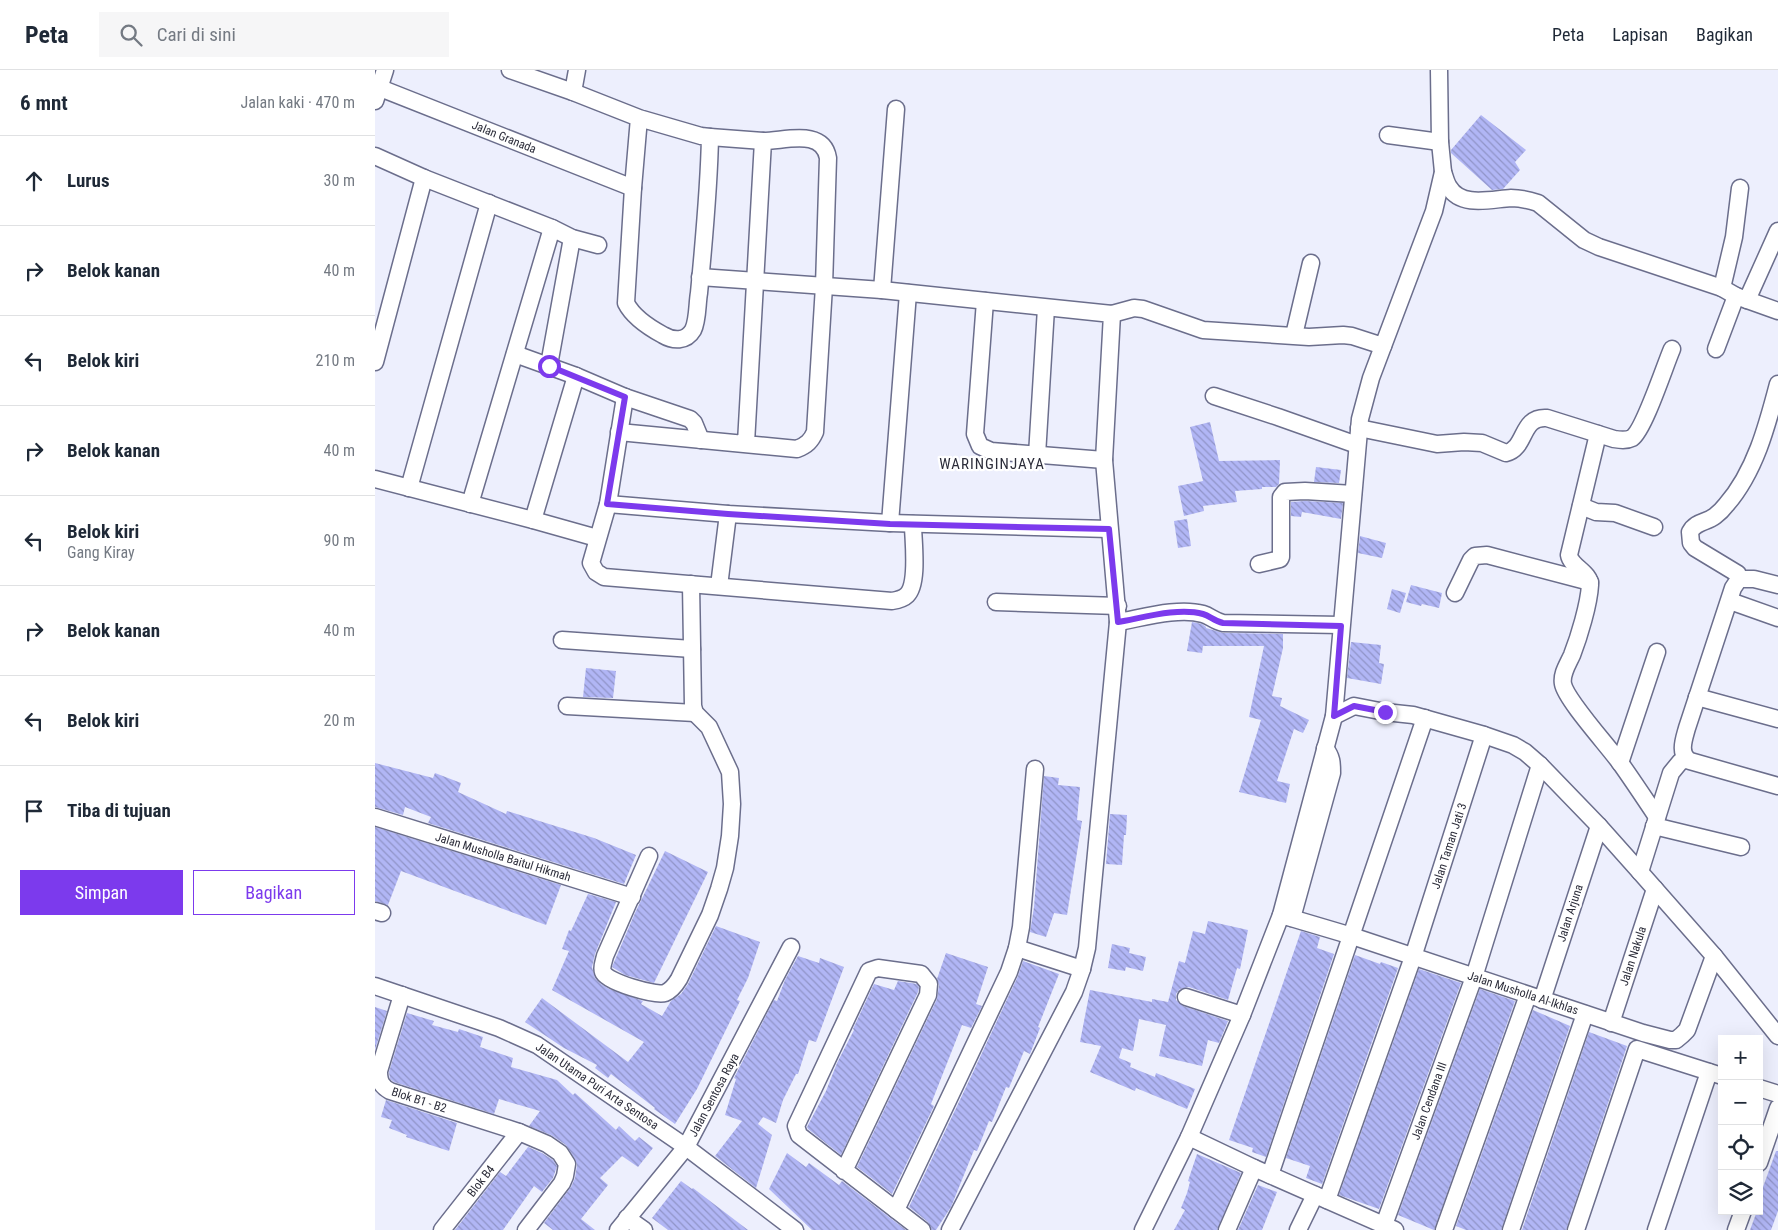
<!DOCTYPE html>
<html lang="id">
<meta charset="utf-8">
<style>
body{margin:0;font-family:"Roboto Condensed",sans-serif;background:#f6f6f7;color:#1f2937}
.controls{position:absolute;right:15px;bottom:15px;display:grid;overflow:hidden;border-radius:0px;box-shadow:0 5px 20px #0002}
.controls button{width:45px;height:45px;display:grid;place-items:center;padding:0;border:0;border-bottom:1px solid #e0e1e3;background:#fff;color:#1f2937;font:25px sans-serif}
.stop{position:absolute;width:15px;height:15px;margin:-11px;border:4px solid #7c3aed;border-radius:50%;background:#fff}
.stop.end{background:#7c3aed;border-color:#fff;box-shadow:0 1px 5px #0008}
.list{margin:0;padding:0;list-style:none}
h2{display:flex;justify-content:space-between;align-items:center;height:65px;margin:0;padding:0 20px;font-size:21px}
h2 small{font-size:16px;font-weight:400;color:#747a83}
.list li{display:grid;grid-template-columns:32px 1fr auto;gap:15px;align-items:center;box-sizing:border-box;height:90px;padding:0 20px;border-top:1px solid #e0e1e3}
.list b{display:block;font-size:19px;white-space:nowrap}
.list p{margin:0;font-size:16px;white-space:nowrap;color:#747a83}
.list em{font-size:16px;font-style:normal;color:#747a83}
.actions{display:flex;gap:10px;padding:15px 20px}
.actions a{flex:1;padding:11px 0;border:1px solid #7c3aed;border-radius:0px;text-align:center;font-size:18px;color:#7c3aed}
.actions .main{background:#7c3aed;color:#fff}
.icon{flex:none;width:28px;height:28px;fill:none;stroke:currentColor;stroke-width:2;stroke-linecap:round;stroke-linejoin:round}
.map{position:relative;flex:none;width:1403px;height:1160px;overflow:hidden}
header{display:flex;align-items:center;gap:30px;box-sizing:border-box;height:70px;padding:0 25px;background:#fff;border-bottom:1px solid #e0e1e3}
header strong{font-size:24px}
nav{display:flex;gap:28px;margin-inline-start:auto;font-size:18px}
.search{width:350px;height:45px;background:#f6f6f7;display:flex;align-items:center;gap:12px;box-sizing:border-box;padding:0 18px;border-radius:0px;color:#747a83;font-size:19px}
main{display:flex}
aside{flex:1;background:#fff}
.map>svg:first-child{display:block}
.building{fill:url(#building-back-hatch)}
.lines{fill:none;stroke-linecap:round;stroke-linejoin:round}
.minor-casing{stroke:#6b6e8c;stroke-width:19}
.minor{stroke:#fff;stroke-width:16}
.route{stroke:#7c3aed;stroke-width:6}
.labels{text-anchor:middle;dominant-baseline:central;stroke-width:4.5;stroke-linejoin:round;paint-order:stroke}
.street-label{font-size:12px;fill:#2b2c39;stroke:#fff}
.quarter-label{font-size:15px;letter-spacing:1px;fill:#2b2c39;stroke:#fff}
</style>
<header>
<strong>Peta</strong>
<div class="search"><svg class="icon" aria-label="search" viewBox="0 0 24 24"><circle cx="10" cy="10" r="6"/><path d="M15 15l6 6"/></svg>Cari di sini</div>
<nav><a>Peta</a><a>Lapisan</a><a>Bagikan</a></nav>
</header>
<main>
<aside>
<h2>6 mnt<small>Jalan kaki · 470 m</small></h2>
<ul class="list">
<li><svg class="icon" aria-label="ahead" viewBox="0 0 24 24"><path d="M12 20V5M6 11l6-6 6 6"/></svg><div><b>Lurus</b></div><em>30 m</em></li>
<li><svg class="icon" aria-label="right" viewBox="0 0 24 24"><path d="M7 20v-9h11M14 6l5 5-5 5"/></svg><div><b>Belok kanan</b></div><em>40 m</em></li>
<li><svg class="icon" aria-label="left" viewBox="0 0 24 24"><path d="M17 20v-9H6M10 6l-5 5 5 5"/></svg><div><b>Belok kiri</b></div><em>210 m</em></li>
<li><svg class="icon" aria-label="right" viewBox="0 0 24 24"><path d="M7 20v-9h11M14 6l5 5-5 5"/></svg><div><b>Belok kanan</b></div><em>40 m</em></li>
<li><svg class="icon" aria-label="left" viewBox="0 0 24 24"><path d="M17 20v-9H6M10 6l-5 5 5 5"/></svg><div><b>Belok kiri</b><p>Gang Kiray</p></div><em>90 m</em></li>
<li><svg class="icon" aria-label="right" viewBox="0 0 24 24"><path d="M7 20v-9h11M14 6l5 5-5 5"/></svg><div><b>Belok kanan</b></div><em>40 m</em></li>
<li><svg class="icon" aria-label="left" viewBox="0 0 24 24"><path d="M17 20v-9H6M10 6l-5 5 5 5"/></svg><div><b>Belok kiri</b></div><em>20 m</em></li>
<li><svg class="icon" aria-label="arrive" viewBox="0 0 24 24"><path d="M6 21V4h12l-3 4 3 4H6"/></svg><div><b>Tiba di tujuan</b></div></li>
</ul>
<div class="actions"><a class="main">Simpan</a><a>Bagikan</a></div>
</aside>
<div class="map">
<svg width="1403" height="1160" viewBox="0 0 1403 1160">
<defs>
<pattern id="building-back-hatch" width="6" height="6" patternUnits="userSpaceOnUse" patternTransform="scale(1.25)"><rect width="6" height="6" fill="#b1b6f5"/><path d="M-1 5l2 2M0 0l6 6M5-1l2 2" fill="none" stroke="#9094c7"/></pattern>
</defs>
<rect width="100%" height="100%" fill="#edeffd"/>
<g class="building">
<path d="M1106,45L1151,80L1140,92L1145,100L1128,119L1117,120L1076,83V80Z"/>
<path d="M835,352L844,391L905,390L904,414L901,417H887V419L860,421L862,432L828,436L829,441L809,446L803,416L828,411L815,357Z"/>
<path d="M941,397L966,400L964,413L939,412Z"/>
<path d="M930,431L968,433L966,449L927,442L926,447L916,446V432Z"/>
<path d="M812,449L816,476L803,478L799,451Z"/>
<path d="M985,466L1011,473L1007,488L983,483Z"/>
<path d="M1036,515L1067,523L1064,538L1047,534L1046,536L1031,532Z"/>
<path d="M1017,519L1031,523L1025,543L1012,539Z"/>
<path d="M817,552L827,554L831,557V558L848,563L908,564V578L897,626L907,628L905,636L934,650L928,663L919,659L902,711L915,714L911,733L864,722L886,650L874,647L889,576H828L827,583L812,581Z"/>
<path d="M976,572L1006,575L1004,593L1009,594L1006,614L972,608Z"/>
<path d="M211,598L241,601L238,628L208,627Z"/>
<path d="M0,693L58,708L60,703L86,713L83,722L131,744L132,741L219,768L261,785L249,814L53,753L56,747L30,737L28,745L0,737Z"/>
<path d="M669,706L684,708L683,715L705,717L702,750L707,751L692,845L679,843L671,867L655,862L659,837Z"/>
<path d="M735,744L752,745L751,765H749L747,795L731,794Z"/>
<path d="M0,757L186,815L171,855L26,801L13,835L0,831Z"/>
<path d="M290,781L333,802L279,913L250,905L237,897L260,843Z"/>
<path d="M213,824L241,832L220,884L217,897L220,908L226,914L234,919L268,931L266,934L287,946L296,931L306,924L313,914L341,856L385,872L373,908L362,930L365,931L322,1019L300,1054L279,1039L280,1038L236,1004L233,1008L220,998L222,995L189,978L150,952L167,928L253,992L269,972L177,920L194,881L187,879L194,860L196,861Z"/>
<path d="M833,851L873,860L865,899L862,898L853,930L814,917L805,919L801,924V930L808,936L853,951L844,973L833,970L827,996L784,986L791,955L764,949L758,981L747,978L744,988L756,993L755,997L780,1007L781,1003L820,1019L812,1039L761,1018L760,1021L715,1002L726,976L705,972L715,920L777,932V929L793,932L804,891L810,893L818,861L830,864Z"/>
<path d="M926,861L945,867L942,878L959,884L891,1087L877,1082L878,1078L854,1070Z"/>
<path d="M737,874L755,878L754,883L771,887L768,901L751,897L750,901L733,898Z"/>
<path d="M571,883L613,897L601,934L607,936L596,958L587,955L556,1034L559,1036L517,1124L482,1097L562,929L564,915L562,909Z"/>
<path d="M980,885L1005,894L1006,892L1023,898L947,1114L931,1108L935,1096L911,1088Z"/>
<path d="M423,886L444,893L445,888L469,897L441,972L434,970L423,1004H421L408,1030L401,1053L388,1047L383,1054L397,1065L381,1118L340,1086L367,1051L350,1045L361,1009L359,1008L399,930L402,931L410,910Z"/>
<path d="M648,891L684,904L663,957L665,958L655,984L649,981L634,1018L631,1017L617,1052L614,1051L602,1081L599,1080L576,1137L561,1160H557L553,1152L534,1137L593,1013L643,906Z"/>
<path d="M1044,899L1086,913L1004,1139L964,1125Z"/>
<path d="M523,911L542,914L544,917L543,922L466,1085L433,1059L432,1057L451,1021L462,993L479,960L478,959L499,914L519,920Z"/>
<path d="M1105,919L1140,931L1059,1160L1023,1145Z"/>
<path d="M0,937L12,941L0,980Z"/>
<path d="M1158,940L1195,956L1126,1160H1091L1081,1156Z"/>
<path d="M32,943L59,951L57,955L83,962L84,959L108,967L105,977L138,988L136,997L182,1010L198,1025L200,1023L241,1060L244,1056L260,1071L264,1067L278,1078L263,1097L247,1086L225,1108L233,1115L206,1149L220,1160H178L169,1153L196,1117L200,1108L202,1095L200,1089L191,1075L176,1065L154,1056L165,1041L124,1029L119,1044L19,1012L15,1009L14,1002Z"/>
<path d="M1214,962L1252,976L1191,1160H1147Z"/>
<path d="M11,1030L82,1053L74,1081L31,1067L32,1065L14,1058L17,1050L6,1047Z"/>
<path d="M153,1077L167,1083L178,1090L182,1096L178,1108L167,1122L159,1116L128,1160H80L125,1102L131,1106Z"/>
<path d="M1401,1081H1403V1141L1396,1160H1375L1382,1141H1384V1128Z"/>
<path d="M412,1083L431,1097L434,1093L464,1115L467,1111L531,1160H437L394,1119Z"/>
<path d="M822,1084L866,1103L842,1160H799L810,1140L806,1138L812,1123L815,1112L813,1111Z"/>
<path d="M306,1111L317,1119L318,1118L373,1160H293L277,1148Z"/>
<path d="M883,1115L902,1122L887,1160H863Z"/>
</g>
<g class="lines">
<g class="minor-casing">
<g id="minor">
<path d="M135,0L198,22L264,48L326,66L335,67C334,118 329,171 324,223C322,234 323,250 318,260C311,272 298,271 288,265C275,258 258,247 251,233L258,118L264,48"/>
<path d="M0,16L258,118"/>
<path d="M198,22L202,0"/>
<path d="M0,31L10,0"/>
<path d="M1013,65L1065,72"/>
<path d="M335,67L388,71"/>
<path d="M0,86L49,108L177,158L197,168L223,175"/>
<path d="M1068,102C1070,107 1071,113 1074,117C1086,138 1117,129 1136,128C1145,128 1154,130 1163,133L1209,170L1224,177L1347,218L1361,226L1403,241"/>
<path d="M325,207L507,220L737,244L729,390L743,552L712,878L707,899L699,922L575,1160"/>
<path d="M1347,218L1359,167L1365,118"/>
<path d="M507,220L521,39"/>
<path d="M1372,230L1403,161"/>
<path d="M610,231L600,364L605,376L616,381L729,390"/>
<path d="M737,244L759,238L768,239L828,260L934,267L968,265L977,266L1008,276"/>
<path d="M919,265L936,193"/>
<path d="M1341,279L1361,226"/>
<path d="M140,284L201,306L250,327L315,349L319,353L326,370"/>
<path d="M0,292L49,108"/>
<path d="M174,295L197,168"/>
<path d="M839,326L903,347L982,375"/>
<path d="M250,327L233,434L216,493L221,502L229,507L517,531C523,530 528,529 532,525C544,513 538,471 538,454"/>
<path d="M984,358L1062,374L1089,372L1107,373L1131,383C1152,378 1145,346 1172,348L1239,369C1245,370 1251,371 1257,368C1269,360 1290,295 1297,279"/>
<path d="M244,362L422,379C432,375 436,371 440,362L449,216L453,88C448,58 410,71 388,71L371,373"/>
<path d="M1223,364L1194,485C1196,497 1215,502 1215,515C1214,534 1204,567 1197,585C1193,594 1186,604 1188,614C1191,630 1234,677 1246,694C1258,711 1270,729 1282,747"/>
<path d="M662,385L671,238"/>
<path d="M0,409L158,450L222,468"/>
<path d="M34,418L114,133"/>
<path d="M95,434L177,158"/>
<path d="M233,434L353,444L515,453L734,459"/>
<path d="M1206,436L1221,442L1240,443L1279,457"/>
<path d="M158,450L201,306"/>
<path d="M515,453L533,223"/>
<path d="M884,494L905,489L906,487V427L910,422L930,421L978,424"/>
<path d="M1364,509L1363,504L1320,478L1316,473L1315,462C1321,451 1331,453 1340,446C1344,443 1348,439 1351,435C1380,402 1392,356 1403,314"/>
<path d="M1403,515L1379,509H1364L1358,518L1312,658C1309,669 1303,684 1315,691L1403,716"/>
<path d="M344,516L353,444"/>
<path d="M1080,523L1096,490L1100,486L1112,485L1215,512"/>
<path d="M1355,531L1403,548"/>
<path d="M621,532L743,536"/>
<path d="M743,552C767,548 803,537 828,544C835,546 839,551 848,553L966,555"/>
<path d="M187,570L317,579"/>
<path d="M1322,627L1403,649"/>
<path d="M192,636L320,643"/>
<path d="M959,646L979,636L1010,642L1038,645L1109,665L1138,675L1150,682L1165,695L1224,756L1265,802L1339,886L1403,966"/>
<path d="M1245,693L1282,582"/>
<path d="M0,747L257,827"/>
<path d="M1279,756L1366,777"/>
<path d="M274,786L230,886C229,891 226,897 228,902C231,912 281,926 290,923C297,920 301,914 304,909L335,845L344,819L350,798L355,766L357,734L355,702L334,657L320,643L318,636L316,514"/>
<path d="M1265,802L1296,703L1305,692L1311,689"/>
<path d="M0,841L7,843"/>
<path d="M906,845L977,866L1268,963L1295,970H1301L1307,965L1312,960L1339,886"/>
<path d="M917,848L957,703C957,693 957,687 950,678"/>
<path d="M642,878L707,899"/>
<path d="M0,916L124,958L162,975L311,1077L420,1160"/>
<path d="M27,925L4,1001C4,1011 6,1016 15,1021L144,1062L172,1074L185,1083L192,1094L190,1106L187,1113L151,1160"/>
<path d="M811,927L867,945"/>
<path d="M1167,930L1224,756"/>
<path d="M1236,953L1280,819"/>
<path d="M1384,1018L1403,1024"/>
<path d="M814,1067L879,1098L1020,1160"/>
<path d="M1384,1093L1403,1038"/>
<path d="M469,1101L553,925L554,914L546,904L503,898L494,901L421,1056L424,1065L547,1160"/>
<path d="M895,1105L1050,648"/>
<path d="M952,1130L1038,887L1109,665"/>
<path d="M521,1140L634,902L642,878L646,857L660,699"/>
<path d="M252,1148L269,1160"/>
<path d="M1009,1155L1099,907L1165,695"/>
<path d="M67,1160L144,1062"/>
<path d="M243,1160L311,1077L416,877"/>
<path d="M768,1160L814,1067L867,945L906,845L959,646L985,349L996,308L1059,141L1068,102L1065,72L1064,0"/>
<path d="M852,1160L879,1098"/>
<path d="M923,1160L940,1125"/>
<path d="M1069,1160L1153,925"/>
<path d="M1136,1160L1210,944"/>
<path d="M1201,1160L1262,979L1347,1006"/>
<path d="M1281,1160L1334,1002"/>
<path d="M1361,1160L1368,1141"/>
</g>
</g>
<use href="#minor" class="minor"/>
</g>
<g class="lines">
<path class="route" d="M174,296L250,327L232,434L353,444L515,454L734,459L743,552C767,548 803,537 828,544C835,546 839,551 848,553L966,556L959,646L979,636L1010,642"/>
</g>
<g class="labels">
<g class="street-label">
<text transform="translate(129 67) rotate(22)">Jalan Granada</text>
<text transform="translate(1074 776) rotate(-72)">Jalan Taman Jati 3</text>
<text transform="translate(128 787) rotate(17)">Jalan Musholla Baitul Hikmah</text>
<text transform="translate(1195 843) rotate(-72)">Jalan Arjuna</text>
<text transform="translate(1258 886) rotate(-72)">Jalan Nakula</text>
<text transform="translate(1148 923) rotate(18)">Jalan Musholla Al-Ikhlas</text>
<text transform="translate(222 1016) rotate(34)">Jalan Utama Puri Arta Sentosa</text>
<text transform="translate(339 1025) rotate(-62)">Jalan Sentosa Raya</text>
<text transform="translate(44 1030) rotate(18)">Blok B1 - B2</text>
<text transform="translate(1054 1031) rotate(-70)">Jalan Cendana III</text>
<text transform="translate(106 1111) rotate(-52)">Blok B4</text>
</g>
<g class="quarter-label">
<text x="617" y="394">WARINGINJAYA</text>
</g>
</g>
</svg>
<div class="controls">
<button>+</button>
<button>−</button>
<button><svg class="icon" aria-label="locate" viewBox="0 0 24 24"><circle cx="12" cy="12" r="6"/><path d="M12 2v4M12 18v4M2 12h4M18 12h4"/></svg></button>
<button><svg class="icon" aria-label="layers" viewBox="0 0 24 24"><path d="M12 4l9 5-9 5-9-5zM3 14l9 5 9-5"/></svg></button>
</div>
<div class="stop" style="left:174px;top:296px"></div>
<div class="stop end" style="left:1010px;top:642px"></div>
</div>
</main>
